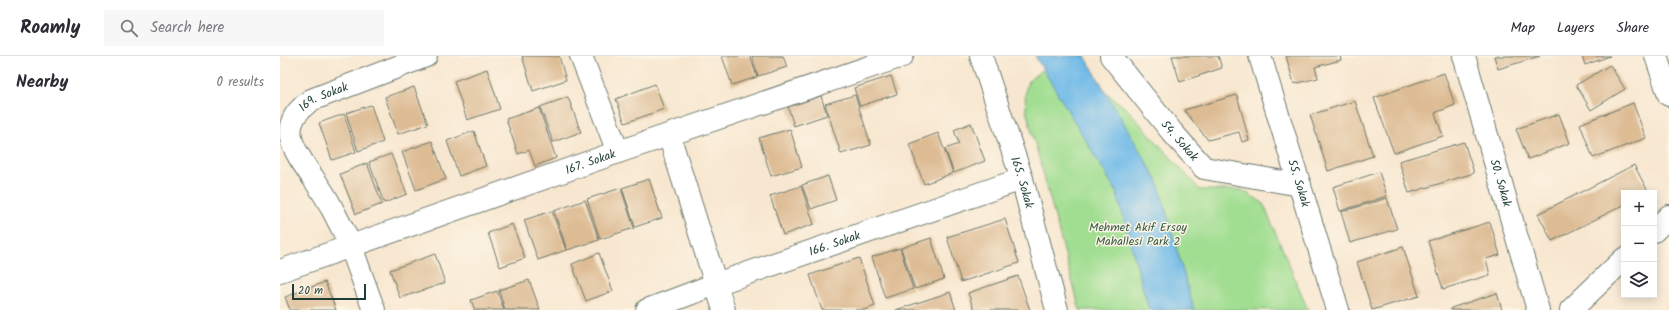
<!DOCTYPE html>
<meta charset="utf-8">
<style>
body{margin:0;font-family:Kalam,sans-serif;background:#f7f7f7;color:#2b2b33}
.controls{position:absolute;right:12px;bottom:12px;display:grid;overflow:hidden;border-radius:0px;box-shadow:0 2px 10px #0003}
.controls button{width:36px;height:36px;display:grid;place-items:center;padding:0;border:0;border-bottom:1px solid #e1e1e2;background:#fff;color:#2b2b33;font:20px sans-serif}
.scale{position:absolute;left:12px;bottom:10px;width:74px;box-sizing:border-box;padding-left:4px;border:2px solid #1f3d34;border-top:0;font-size:11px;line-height:14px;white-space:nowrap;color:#1f3d34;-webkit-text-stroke:3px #fcf5e5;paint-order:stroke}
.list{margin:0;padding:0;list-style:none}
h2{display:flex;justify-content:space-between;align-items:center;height:52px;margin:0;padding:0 16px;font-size:17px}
h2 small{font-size:13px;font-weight:400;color:#7c7c81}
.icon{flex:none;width:22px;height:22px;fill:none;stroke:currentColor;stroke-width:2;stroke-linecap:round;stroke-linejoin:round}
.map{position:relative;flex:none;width:1389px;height:254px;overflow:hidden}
header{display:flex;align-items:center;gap:24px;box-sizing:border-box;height:56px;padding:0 20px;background:#fff;border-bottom:1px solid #e1e1e2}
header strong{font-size:19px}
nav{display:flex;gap:22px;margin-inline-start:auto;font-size:14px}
.search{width:280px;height:36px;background:#f7f7f7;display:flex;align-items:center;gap:10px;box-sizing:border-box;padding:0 14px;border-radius:0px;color:#7c7c81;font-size:15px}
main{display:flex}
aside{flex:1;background:#fff}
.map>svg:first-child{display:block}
.green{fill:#a1de92;stroke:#608e63}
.water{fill:#6fbae8;stroke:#477c8e}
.building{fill:#ddbc94}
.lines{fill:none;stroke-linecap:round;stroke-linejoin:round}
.minor-casing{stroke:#6b786b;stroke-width:24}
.minor{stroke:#fff;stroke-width:22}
.labels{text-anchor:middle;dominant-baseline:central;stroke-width:3;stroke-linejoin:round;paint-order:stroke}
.street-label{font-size:12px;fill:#1f3d34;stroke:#fcf5e5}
.park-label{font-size:12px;fill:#395d47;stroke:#fcf5e5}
</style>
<header>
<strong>Roamly</strong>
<div class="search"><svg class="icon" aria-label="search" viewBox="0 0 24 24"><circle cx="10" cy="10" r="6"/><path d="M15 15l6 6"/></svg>Search here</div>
<nav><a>Map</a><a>Layers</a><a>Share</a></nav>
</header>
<main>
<aside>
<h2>Nearby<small>0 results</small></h2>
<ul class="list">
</ul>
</aside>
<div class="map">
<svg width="1389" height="254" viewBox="0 0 1389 254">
<rect width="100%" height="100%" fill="#fcf5e5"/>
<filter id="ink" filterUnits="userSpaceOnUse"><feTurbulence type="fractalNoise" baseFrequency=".025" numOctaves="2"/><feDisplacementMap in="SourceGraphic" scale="8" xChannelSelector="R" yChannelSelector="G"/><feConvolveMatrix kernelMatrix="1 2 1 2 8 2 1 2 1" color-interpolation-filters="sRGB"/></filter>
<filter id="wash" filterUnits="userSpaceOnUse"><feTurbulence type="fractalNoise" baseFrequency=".012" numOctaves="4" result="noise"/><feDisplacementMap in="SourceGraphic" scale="16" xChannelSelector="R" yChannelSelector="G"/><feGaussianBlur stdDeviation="0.9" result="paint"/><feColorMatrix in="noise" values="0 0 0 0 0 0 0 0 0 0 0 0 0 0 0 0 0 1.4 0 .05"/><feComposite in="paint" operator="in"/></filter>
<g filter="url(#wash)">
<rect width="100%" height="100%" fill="#f8e7d0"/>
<path class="green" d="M774,7L803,18L848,54L920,134H962L983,147L1028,254H800L746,54C743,21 749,24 774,7Z"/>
<path class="water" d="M755,0H805L878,126L914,254H869L836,135Z"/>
<g id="blocks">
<g class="building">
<path d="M242,0H279L286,24L253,35Z"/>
<path d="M442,0H470L477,21L452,29Z"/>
<path d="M472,0H503L507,11L478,20Z"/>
<path d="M892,0H938L942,12L900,26Z"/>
<path d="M1006,0H1060L1061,4L1035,11L1038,22L1014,28Z"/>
<path d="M1214,0H1260L1218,13Z"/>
<path d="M1302,0H1330L1305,9Z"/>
<path d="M1330,9L1345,33L1311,54L1296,29Z"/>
<path d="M207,13L220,53L187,64L174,25Z"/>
<path d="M1164,17L1175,49L1155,57L1163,80L1114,97L1094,42Z"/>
<path d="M611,20L617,38L580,50L574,32Z"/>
<path d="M375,28L384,53L345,67L336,43Z"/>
<path d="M134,31L148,68L118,78L105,41Z"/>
<path d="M575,39L591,89L561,98L545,48Z"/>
<path d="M957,39L969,84L962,86L959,76L928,84L904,54Z"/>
<path d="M541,40L547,59L514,70L508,51Z"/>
<path d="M288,41L301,76L273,86L260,51Z"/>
<path d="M1075,45L1093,100L1048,115L1030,59Z"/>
<path d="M1353,47L1366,82L1313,102L1300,68Z"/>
<path d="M91,49L103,86L78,95L66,57Z"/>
<path d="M259,52L276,102L255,110L249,94L238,98L226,63Z"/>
<path d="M64,58L76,96L52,104L39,67Z"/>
<path d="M1279,58L1290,87L1248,103L1236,73Z"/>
<path d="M691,67L705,105L674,117L665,93L679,88L674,74Z"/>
<path d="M510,73L522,111L491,120L479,82Z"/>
<path d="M194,75L206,110L179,120L167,85Z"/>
<path d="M658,77L673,117L644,128L629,88Z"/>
<path d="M152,85L166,123L136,134L122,96Z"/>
<path d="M1184,86L1194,117L1129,137L1119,105Z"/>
<path d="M111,98L127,138L104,147L89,106Z"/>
<path d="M87,107L102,148L76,158L60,118Z"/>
<path d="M1354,109L1369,137H1344V149L1272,185L1258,158Z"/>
<path d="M1099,116L1107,140L1060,155L1053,131Z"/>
<path d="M548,120L556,144L531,153L522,129Z"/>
<path d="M369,123L382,162L355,171L342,132Z"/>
<path d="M521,130L534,168L503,179L490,140Z"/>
<path d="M341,132L354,172L320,183L307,143Z"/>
<path d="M1107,142L1117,173L1070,187L1061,156Z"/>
<path d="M305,144L319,184L287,194L274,155Z"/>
<path d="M272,155L286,194L258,204L244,164Z"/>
<path d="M725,163L739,207L681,226L667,181Z"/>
<path d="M1210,166L1220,199L1206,203L1210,219L1163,233L1148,185Z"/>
<path d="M232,168L245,202L220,211L208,177Z"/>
<path d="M651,182L664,223L635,233L621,192Z"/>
<path d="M1123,191L1139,240L1092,254L1077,206Z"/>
<path d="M620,192L633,233L605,242L592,201Z"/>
<path d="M319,197L333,235L306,245L292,208Z"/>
<path d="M155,198L165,227L120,242L110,214Z"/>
<path d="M579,202L595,250L584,254H542L530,219Z"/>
<path d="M738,220L750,254H694L688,237Z"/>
<path d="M249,224L260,254H225L219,234Z"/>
<path d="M45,226L56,254H10L5,241Z"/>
<path d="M217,235L224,254H195L191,244Z"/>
<path d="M670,236L676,254H616Z"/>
<path d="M1217,237L1222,254H1171V252Z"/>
</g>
</g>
</g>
<g filter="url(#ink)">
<use href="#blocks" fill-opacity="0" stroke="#6b786b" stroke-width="1"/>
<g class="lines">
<g class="minor-casing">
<g id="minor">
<path d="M301,0L338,96"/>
<path id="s1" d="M701,0L742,123L777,254"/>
<path id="s2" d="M831,0L892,76L924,112L1020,129"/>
<path id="s3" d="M980,0L1058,254"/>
<path id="s4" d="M1184,0L1258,254"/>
<path d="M1376,0L1389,39"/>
<path d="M389,79L444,254"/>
<path d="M1374,175L1389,160"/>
<path id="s5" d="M0,215L338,96L622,0"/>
<path id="s6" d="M94,254C86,233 79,212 71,191C64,175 56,160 48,145C38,126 15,101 11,82C8,64 18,54 31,44L146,0"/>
<path id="s7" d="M367,254L436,228L742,123"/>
<path d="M1291,254L1344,203"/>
</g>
</g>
<use href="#minor" class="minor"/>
</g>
</g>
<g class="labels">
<g class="street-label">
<text stroke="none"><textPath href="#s6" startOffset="250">169. Sokak</textPath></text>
<text stroke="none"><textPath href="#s2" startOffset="109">54. Sokak</textPath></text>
<text stroke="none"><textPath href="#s5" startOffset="329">167. Sokak</textPath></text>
<text stroke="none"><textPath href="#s1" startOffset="133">165. Sokak</textPath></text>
<text stroke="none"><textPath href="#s3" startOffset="133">55. Sokak</textPath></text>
<text stroke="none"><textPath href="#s4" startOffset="132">50. Sokak</textPath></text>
<text stroke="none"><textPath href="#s7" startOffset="199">166. Sokak</textPath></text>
</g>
<g class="park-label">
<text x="858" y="171">Mehmet Akif Ersoy<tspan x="858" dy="14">Mahallesi Park 2</tspan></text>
</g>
</g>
</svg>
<div class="controls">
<button>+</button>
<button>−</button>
<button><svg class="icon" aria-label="layers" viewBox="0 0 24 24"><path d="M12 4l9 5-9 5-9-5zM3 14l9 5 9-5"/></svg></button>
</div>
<div class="scale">20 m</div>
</div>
</main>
